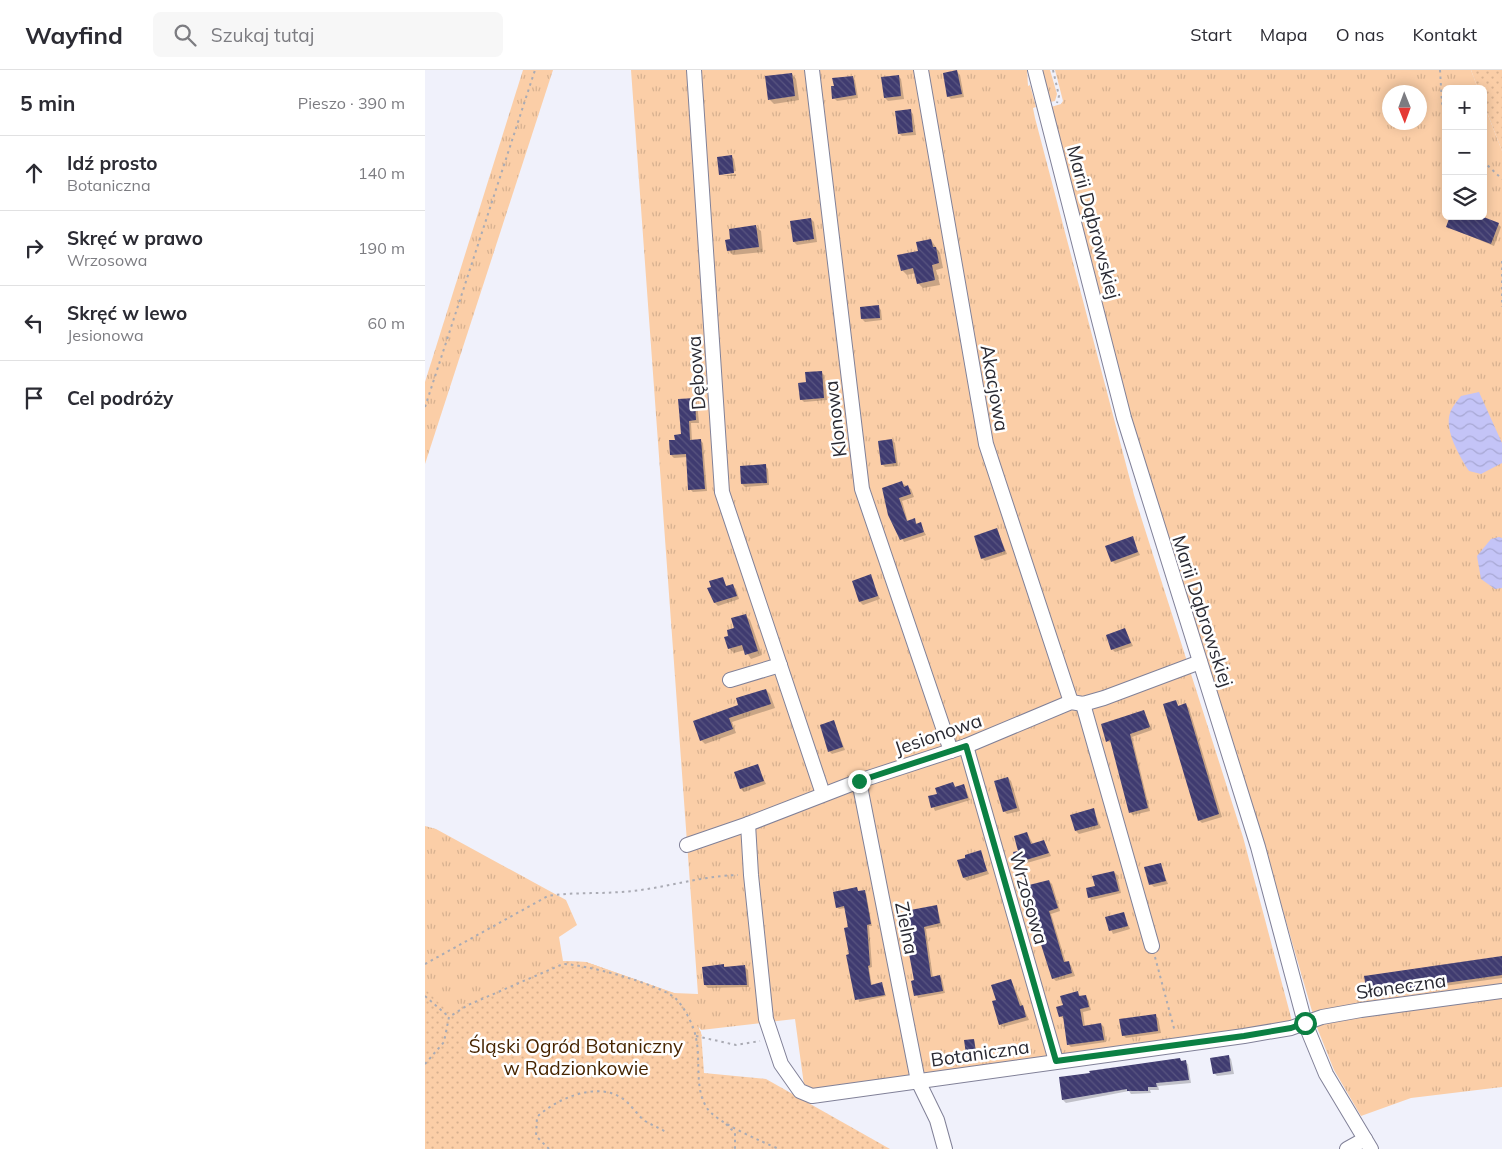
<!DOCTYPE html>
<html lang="pl">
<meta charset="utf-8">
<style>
body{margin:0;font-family:Mulish,sans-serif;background:#f7f7f7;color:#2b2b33}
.controls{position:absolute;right:15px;top:15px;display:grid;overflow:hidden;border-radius:8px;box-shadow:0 2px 12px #0003}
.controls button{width:45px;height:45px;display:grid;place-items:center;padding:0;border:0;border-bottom:1px solid #e1e1e2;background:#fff;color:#2b2b33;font:25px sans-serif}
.compass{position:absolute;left:957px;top:15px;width:45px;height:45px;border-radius:50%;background:#fff;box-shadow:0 2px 12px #0003;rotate:179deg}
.stop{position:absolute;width:15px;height:15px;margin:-11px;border:4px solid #0b8043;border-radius:50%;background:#fff}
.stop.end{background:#0b8043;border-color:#fff;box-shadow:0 1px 5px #0008}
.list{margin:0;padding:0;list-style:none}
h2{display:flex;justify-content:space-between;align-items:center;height:65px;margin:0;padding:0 20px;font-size:21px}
h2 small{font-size:16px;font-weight:400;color:#7c7c81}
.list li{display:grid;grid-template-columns:32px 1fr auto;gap:15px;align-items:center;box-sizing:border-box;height:75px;padding:0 20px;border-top:1px solid #e1e1e2}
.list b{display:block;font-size:19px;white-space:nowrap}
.list p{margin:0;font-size:16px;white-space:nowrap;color:#7c7c81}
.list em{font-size:16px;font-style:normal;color:#7c7c81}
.icon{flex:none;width:28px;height:28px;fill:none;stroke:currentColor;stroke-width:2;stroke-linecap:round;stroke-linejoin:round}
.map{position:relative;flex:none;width:1077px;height:1079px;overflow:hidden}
header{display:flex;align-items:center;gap:30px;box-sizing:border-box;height:70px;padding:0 25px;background:#fff;border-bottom:1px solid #e1e1e2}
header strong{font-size:24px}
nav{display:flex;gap:28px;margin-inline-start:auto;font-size:18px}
.search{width:350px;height:45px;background:#f7f7f7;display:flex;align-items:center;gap:12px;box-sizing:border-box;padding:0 18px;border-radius:8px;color:#7c7c81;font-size:19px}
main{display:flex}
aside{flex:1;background:#fff}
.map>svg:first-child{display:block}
.grass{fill:url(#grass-tufts);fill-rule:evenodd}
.garden{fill:url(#garden-dots)}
.water{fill:url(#water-waves)}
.shadow{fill:#0003}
.building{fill:url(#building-back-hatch)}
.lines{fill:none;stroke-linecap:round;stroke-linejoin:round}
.minor-casing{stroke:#818198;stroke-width:16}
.path{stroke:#aaabb4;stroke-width:2;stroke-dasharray:2.5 4;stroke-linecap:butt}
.minor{stroke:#fff;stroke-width:14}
.route{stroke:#0b8043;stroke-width:6}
.labels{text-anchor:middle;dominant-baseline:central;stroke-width:5;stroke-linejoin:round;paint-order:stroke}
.street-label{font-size:19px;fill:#292932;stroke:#fff}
.park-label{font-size:19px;fill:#472500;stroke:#fff}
</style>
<header>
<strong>Wayfind</strong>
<div class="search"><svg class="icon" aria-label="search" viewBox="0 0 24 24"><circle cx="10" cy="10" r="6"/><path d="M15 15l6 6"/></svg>Szukaj tutaj</div>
<nav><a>Start</a><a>Mapa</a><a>O nas</a><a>Kontakt</a></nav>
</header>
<main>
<aside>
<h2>5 min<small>Pieszo · 390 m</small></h2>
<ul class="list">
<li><svg class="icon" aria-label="ahead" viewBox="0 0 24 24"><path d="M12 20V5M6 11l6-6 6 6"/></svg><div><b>Idź prosto</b><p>Botaniczna</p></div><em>140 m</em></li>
<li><svg class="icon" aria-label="right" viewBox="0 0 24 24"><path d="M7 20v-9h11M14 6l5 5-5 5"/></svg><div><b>Skręć w prawo</b><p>Wrzosowa</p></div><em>190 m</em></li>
<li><svg class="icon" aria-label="left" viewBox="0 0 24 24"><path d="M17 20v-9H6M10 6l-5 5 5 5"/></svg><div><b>Skręć w lewo</b><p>Jesionowa</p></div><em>60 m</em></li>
<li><svg class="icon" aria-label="arrive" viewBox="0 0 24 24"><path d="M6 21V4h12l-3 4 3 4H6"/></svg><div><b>Cel podróży</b></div></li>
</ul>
</aside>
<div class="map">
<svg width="1077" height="1079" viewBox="0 0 1077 1079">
<defs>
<pattern id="grass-tufts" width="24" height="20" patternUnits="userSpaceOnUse" patternTransform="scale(1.25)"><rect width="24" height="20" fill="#fbcea7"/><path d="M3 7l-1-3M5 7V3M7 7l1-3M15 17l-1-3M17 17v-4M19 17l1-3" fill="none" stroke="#d7b190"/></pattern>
<pattern id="garden-dots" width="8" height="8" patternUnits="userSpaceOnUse" patternTransform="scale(1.25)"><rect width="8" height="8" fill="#fbcea7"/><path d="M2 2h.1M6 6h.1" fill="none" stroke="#d7b190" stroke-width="1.8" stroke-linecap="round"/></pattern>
<pattern id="water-waves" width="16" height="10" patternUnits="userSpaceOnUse" patternTransform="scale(1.25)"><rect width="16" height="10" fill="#c4c4f7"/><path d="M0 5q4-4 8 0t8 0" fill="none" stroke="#a8a8d4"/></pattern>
<pattern id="building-back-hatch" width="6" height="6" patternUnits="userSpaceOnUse" patternTransform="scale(1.25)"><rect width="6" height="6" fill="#3f3b70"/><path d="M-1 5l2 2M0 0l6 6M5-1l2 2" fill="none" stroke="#595580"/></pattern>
</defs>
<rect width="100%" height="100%" fill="#f0f1fb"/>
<g class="grass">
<path d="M98,0H128L0,394V312Z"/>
<path d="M206,0H602L603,16L605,15L611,37L608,38L610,48L709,425L818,767L867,951L853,955L386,1019L379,1015L370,949L276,960L273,956L277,966L0,1079V756L11,759L141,830L152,855L134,867L138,891L161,892L249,923L273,924Z"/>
<path d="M616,0H625L632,24L630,31L625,32Z"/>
<path d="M630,0H1046L1053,19H1021V146H1058V32L1077,81V1017L986,1028L936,1046L909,1000L891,955L836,765L712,370L626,37L636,34L638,31ZM964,22H994V52H964Z"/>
</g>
<g class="garden">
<path d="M1046,0H1077V81L1058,32V19H1053Z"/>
<path d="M138,891L161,892L249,923L276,962L279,1003L341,1009L465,1079H0V919L23,942Z"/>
</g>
<g class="water">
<path d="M1054,322L1077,373V393L1056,404L1044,401C1035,387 1019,360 1025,343C1027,337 1032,331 1036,326Z"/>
<path d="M1074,467L1077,468V518L1070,519L1056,509L1052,486L1066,469Z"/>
</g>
<g class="shadow">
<path d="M532,2L535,5L539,27L526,29L523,26Z"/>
<path d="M367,4L371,9L374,30L349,34L344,29Z"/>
<path d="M473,6L476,9L479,29L463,31L460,28Z"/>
<path d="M427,7L430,10L433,28L412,31L409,28Z"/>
<path d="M485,41L488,44L491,65L477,66L474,63Z"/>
<path d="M306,86L309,89L311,101L296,105Z"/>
<path d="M311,104V106H297Z"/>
<path d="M386,149L389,152L392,172L372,175L369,172Z"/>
<path d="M1073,154L1076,157L1069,176L1023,157Z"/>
<path d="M331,157L336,161L338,182L308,185L303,180Z"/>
<path d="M506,170L515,183L518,198L511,200L515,215L498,218L493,213L491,203L482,205L477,200Z"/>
<path d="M453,237L456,240L457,250L440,252L437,249Z"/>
<path d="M396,302L399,305L402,330L379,332L376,329Z"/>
<path d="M269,329L272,332L274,353H266L267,371L275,370L278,373L282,421L268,422L265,419L262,387L249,388L246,385L251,371L257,365Z"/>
<path d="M467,370L470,373L473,396L460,397L457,394Z"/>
<path d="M340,396L343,399L344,415L320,417L317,414Z"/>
<path d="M477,413L486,419L489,427L477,431L483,452L489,450L493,455L495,454L501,465L479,472L464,444Z"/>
<path d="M572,460L582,484L560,491L557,488Z"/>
<path d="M707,468L715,485L690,494L687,491Z"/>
<path d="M445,506L455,529L438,535L435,532Z"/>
<path d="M297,508L302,517L308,516L311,519L314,529L293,536L290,533L288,517Z"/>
<path d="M320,545L325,550L337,585L326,589L320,580L309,583L304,578L311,559Z"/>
<path d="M700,559L708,576L690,582L687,579Z"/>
<path d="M341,620L345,624L350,638L307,652L311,663L280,674L276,670L315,636Z"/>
<path d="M751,631L754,637L761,635L764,638L797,747L777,753L774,750Z"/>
<path d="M719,641L727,660L707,667L725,741L708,745L705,742L687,673L682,671Z"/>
<path d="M409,652L420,680L407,684L404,681Z"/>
<path d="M332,695L341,714L319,722L316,719Z"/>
<path d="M583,708L586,711L595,741L582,744L579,741Z"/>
<path d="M528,714L531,718L539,715L545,730L510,741L504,727L513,724Z"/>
<path d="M668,739L676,758L654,764L651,761Z"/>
<path d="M602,763L608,774L619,771L626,786L595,795L592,792Z"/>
<path d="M555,782L564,804L542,811L539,808Z"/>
<path d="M735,794L743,814L729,817L726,814Z"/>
<path d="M689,802L692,805L696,823L667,830L664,827L671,817Z"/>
<path d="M624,811L627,814L635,841L626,844L641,893L646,895L650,906L631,911L628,908L611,833Z"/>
<path d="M432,819L434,822L441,823L447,856H444L447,897L444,898L447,916L457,914L461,926L434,932L420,838L414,839L412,837Z"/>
<path d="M512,837L517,856L501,859L508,908L515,907L517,909L520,923L493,928L488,912L491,911L479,848Z"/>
<path d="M698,843L705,859L688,864L681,848Z"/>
<path d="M1077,888V908L946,926L943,923Z"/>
<path d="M299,896L301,898L320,897L323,900L324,917L283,918L280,915Z"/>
<path d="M586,910L604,950L578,957L575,954L573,931Z"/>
<path d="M652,922L656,927L660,926L663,929L666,940L658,942L660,957L676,954L679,957L681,972L646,977L643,974L639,949L635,946L639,936Z"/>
<path d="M730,946L733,948L736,963L701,968L698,965Z"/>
<path d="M549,970L552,984L543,985L542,984Z"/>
<path d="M803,986L806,989L809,1004L792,1006L789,1003Z"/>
<path d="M755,990L763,994L766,1013L733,1016L734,1020H725L726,1023L706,1024L704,1021L641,1033L638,1030L635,1008Z"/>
</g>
<g class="building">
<path d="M532,0L537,24L522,27L518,3Z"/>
<path d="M367,3L370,26L343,30L340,6Z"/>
<path d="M474,5L476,26L459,28L456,7Z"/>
<path d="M428,6L431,25L407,29L406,16H409L407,8Z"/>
<path d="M486,39L488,62L473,64L470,41Z"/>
<path d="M307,85L309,103L294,105L292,87Z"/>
<path d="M1025,146H1056L1074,153L1066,174L1021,157Z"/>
<path d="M386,148L389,169L368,172L365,151Z"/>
<path d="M331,155L334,177L302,181L300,170L305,169L304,159Z"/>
<path d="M506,169L508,177H511L514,193L507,195L510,210L492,214L488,198L476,201L472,185L493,181L491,172Z"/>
<path d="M454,235L455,248L436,249L435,237Z"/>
<path d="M397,301L399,328L375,330L373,313L381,312L380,302Z"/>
<path d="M270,328L271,350L264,351L265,370L276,369L280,419L263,420L261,384L245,385L244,370H250L249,365L256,364L253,329Z"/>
<path d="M467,369L471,393L456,395L453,371Z"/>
<path d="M341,394L342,413L316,414L315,396Z"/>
<path d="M477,411L479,417L483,415L486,424L474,428L482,451L490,448L491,454L496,452L499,462L475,470L463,445L457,418Z"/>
<path d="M572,458L580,481L556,489L549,466Z"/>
<path d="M708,466L713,482L686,492L680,476Z"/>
<path d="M446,504L453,526L434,532L427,511Z"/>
<path d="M298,507L301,516L308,514L312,526L289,533L282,518L286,517L284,511Z"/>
<path d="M321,544L333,581L320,585L317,575L303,579L299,567L303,566L302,560L309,558L306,548Z"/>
<path d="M700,558L706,573L686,580L681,565Z"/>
<path d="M341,619L346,634L304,648L308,659L275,671L268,651L313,635L311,628Z"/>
<path d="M751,630L753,636L761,633L794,744L773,751L738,634Z"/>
<path d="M719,640L725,657L705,664L723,738L704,743L685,670L681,672L676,654Z"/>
<path d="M409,650L418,677L403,682L395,655Z"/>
<path d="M333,694L339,711L315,719L309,702Z"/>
<path d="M583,707L592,738L578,742L569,711Z"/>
<path d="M528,712L530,717L539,714L543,728L506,738L503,726L512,724L510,718Z"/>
<path d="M669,738L673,755L650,761L645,745Z"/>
<path d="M602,762L606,774L619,770L624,783L591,793L588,782L593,781L589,766Z"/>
<path d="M556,780L562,801L538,808L532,790L540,788V785Z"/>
<path d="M736,793L741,811L724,815L719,797Z"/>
<path d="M689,801L694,821L663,828L661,818L670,816L667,806Z"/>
<path d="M624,810L633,838L624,841L639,892L644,891L647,903L627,909L603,834L609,832L604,815Z"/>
<path d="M432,817L433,821L440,820L446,854L442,855L445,895L443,896L446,915L457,912L460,925L430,930L421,885L424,884L419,858L423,857L419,836L411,838L408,822Z"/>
<path d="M512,835L515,853L499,857L506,907L515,905L518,921L489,926L486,911L489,910L477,847L481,846L480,841Z"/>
<path d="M699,842L703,856L684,861L680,847Z"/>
<path d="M1077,886V905L942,924L939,906Z"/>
<path d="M299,894V897L320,895L322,915H279L277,897Z"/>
<path d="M586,909L595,936L598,935L601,947L574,955L567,931L571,930L566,915Z"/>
<path d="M653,921L654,926L661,925L664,937L655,939L658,956L676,953L679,970L642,975L638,946L634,947L631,937L638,935L635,926Z"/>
<path d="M731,944L733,961L697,966L694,949Z"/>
<path d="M549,969L551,983L541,984L539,970Z"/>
<path d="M804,985L806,1001L788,1004L785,988Z"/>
<path d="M755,988L756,991L761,990L764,1010L731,1013L732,1017H723V1021H702V1019L637,1030L634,1007L665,1003L664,1001Z"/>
</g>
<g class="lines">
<g class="minor-casing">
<g id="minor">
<path d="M269,0L297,422L398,724"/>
<path d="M387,0L437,419L526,681"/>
<path d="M496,0L561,374L646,632"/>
<path d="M610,0L699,348L833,777L880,953L901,1004L946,1079"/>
<path d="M305,610L355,595"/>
<path d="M658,634L727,876"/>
<path d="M541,676L631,991"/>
<path d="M434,711L493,1011L512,1050L520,1079"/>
<path d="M323,754L326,805L341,949L356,994L375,1021L387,1026L819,966L866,958L897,947L936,940L1077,921"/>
<path d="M262,775L323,754L434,711L541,676L646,632L658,634L679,628L775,592"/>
<path d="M922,1079L940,1069"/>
</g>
</g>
<g class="path">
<path d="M628,0L634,26L632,33"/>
<path d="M1015,0L1017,33L1021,45"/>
<path d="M1058,91L1077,109"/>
<path d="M1077,191V237"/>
<path d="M0,337L110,0"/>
<path d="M730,887L750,962"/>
<path d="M0,894L123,826C147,822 171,824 195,822C235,820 273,806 313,805"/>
<path d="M0,926L24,947"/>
<path d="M271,966L311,975L335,971"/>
<path d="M0,994L19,972L24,947L43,935L138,894C159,894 234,914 250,928C259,936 269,956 271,968C276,990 269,1018 282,1038C290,1052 338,1072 354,1079"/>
<path d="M301,1054L310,1063V1079"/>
<path d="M124,1079L111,1066L112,1047C131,1029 170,1012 195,1027C205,1032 211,1044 220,1051C227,1055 234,1058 241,1062"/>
</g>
<use href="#minor" class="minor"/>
</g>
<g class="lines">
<path class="route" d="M434,711L541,676L631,991L819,966L866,958L880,953"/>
</g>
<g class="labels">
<g class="street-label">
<text transform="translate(669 152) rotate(75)">Marii Dąbrowskiej</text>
<text transform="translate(271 303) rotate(-94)">Dębowa</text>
<text transform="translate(570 318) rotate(80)">Akacjowa</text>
<text transform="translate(410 349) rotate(-97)">Klonowa</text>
<text transform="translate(778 541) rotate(72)">Marii Dąbrowskiej</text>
<text transform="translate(513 664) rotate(-19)">Jesionowa</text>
<text transform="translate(604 828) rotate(74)">Wrzosowa</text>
<text transform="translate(482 858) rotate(79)">Zielna</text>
<text transform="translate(976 916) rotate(-8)">Słoneczna</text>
<text transform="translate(555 983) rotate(-8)">Botaniczna</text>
</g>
<g class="park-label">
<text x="151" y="976">Śląski Ogród Botaniczny<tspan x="151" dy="22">w Radzionkowie</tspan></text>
</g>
</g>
</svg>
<div class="controls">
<button>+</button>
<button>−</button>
<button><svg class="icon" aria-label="layers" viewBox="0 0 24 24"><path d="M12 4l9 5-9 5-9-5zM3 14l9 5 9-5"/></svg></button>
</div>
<svg class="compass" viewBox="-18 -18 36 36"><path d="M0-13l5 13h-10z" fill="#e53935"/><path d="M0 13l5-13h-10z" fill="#7c7c81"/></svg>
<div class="stop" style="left:880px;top:953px"></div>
<div class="stop end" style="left:434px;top:711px"></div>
</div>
</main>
